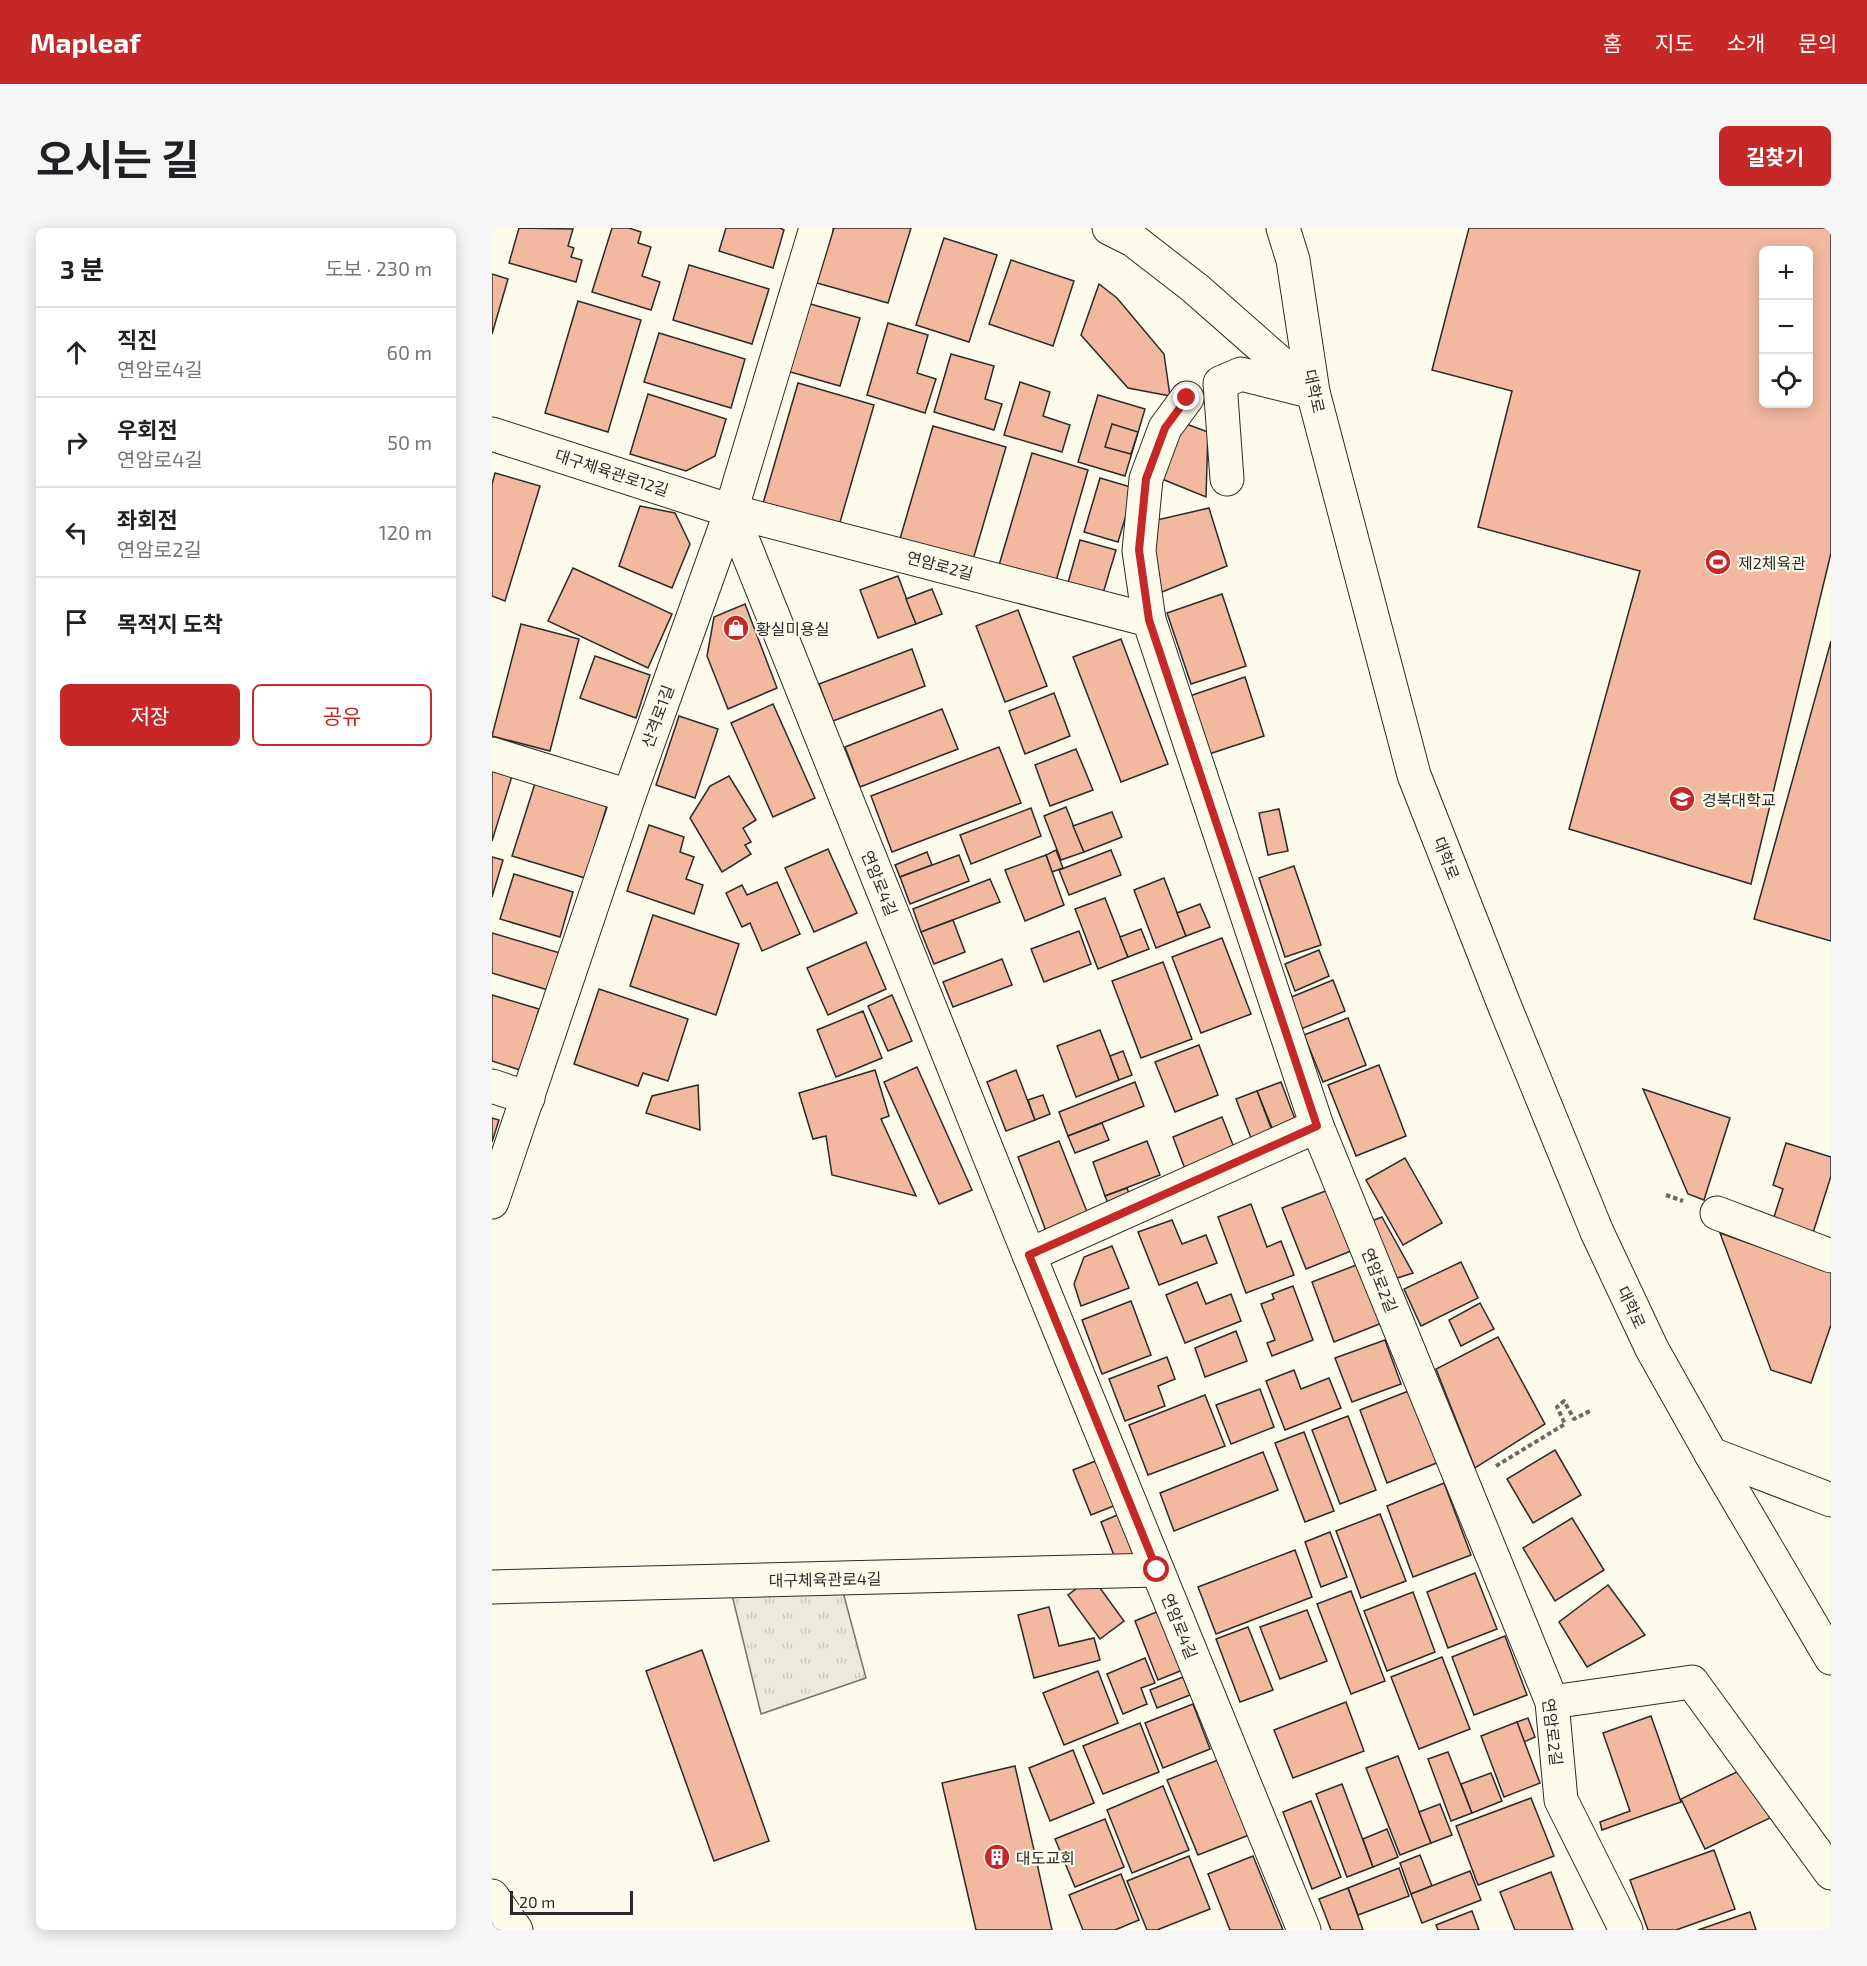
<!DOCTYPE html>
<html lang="ko">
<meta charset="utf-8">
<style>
body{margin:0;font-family:"Exo 2","Noto Sans KR",sans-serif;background:#f6f6f6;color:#202124}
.controls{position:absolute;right:18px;top:18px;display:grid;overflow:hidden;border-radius:9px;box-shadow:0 3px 15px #0003}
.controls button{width:54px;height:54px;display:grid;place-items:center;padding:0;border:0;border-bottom:2px solid #e0e0e0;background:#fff;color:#202124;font:30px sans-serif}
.scale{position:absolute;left:18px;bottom:15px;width:123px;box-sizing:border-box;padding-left:6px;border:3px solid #2b2b2b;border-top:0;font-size:16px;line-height:21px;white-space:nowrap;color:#2b2b2b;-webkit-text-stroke:4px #fdfbea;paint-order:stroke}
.stop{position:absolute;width:18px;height:18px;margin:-14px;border:4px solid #c62828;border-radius:50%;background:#fff}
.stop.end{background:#c62828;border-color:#fff;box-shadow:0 2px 6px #0008}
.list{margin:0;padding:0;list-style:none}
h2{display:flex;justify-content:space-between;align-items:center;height:78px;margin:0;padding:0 24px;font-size:26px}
h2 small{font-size:20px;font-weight:400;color:#757577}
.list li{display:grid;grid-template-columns:39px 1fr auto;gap:18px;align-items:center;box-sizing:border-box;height:90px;padding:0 24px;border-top:2px solid #e0e0e0}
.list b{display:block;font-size:22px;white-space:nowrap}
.list p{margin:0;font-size:20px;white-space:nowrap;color:#757577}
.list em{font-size:20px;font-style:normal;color:#757577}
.actions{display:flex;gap:12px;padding:18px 24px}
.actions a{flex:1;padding:14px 0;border:2px solid #c62828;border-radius:9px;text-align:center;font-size:21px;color:#c62828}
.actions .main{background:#c62828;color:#fff}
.icon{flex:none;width:33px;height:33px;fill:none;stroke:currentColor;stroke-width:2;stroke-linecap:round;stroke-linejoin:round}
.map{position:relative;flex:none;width:1339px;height:1702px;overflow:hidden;border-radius:9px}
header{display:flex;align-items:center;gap:36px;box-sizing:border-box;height:84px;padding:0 30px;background:#c62828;color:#fff}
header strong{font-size:28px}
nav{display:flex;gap:33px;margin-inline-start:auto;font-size:21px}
.intro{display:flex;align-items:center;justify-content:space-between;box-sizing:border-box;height:144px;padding:0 36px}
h1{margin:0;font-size:42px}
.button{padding:15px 27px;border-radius:9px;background:#c62828;color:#fff;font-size:21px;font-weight:700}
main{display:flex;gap:36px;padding:0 36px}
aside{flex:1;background:#fff;border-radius:9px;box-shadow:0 3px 15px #0003}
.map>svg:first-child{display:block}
.park{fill:url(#park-tufts);stroke:#74746e;stroke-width:1.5}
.building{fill:#f2b8a0;stroke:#2b2b2b;stroke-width:1.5;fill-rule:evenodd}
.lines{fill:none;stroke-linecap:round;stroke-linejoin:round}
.minor-casing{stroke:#2b2b2b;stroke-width:35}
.tertiary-casing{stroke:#2b2b2b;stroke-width:35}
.secondary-casing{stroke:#2b2b2b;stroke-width:35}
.path{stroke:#6a6964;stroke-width:4;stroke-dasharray:4.5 3;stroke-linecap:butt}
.minor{stroke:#fdfbea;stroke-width:33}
.tertiary{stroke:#fdfbea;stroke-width:33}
.secondary{stroke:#fdfbea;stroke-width:33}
.route{stroke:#c62828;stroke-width:8}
.labels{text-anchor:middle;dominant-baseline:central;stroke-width:4.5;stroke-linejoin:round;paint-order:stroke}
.street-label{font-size:16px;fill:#2b2b2b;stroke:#fdfbea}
.poi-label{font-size:16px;fill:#2b2b2b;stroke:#fdfbea;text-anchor:start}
</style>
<header>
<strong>Mapleaf</strong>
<nav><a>홈</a><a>지도</a><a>소개</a><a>문의</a></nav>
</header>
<div class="intro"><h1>오시는 길</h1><a class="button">길찾기</a></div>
<main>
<aside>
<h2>3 분<small>도보 · 230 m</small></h2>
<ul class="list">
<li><svg class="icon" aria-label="ahead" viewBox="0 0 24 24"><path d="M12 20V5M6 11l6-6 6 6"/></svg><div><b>직진</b><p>연암로4길</p></div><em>60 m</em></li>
<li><svg class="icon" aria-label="right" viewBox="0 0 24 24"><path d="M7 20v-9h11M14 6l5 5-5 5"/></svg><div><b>우회전</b><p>연암로4길</p></div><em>50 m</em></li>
<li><svg class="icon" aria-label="left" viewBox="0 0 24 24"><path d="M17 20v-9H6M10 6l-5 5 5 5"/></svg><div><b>좌회전</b><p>연암로2길</p></div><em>120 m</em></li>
<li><svg class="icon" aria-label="arrive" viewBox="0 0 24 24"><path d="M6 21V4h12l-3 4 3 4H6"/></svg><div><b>목적지 도착</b></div></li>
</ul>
<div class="actions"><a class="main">저장</a><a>공유</a></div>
</aside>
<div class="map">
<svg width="1339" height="1702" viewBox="0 0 1339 1702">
<defs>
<pattern id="park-tufts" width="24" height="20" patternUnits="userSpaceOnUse" patternTransform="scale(1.5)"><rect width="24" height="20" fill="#ecebdb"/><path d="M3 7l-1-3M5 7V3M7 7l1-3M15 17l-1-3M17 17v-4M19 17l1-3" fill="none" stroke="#cbcabc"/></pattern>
</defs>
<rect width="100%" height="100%" fill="#fdfbea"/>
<path class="park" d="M351,1364L374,1450L269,1486L240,1367Z"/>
<g class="building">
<path d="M27,0L81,1L76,18L82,20L79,29L90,32L84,54L17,35Z"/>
<path d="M120,0H137L149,4L146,15L159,19L150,48L168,54L159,82L100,64Z"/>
<path d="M234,0H288L292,2L281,40L227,23Z"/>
<path d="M342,0H419L396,75L325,55Z"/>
<path d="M977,0H1339V325L1259,656L1077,601L1148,343L986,299L1020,163L940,142ZM1272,22H1316V176H1272Z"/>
<path d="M452,10L505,27L477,114L424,97Z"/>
<path d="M519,32L582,53L561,118L497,96Z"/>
<path d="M197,37L277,61L260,116L181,92Z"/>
<path d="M0,46L16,51L0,106Z"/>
<path d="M607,56L625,70L672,126L678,168L636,160L589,107Z"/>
<path d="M86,73L149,92L116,204L53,185Z"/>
<path d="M315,75L368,90L348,158L295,143Z"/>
<path d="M396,95L436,107L425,145L444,151L433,185L375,167Z"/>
<path d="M167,105L253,131L239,180L152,154Z"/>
<path d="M459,126L502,138L493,171L510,176L502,202L442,184Z"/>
<path d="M528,154L558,164L551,188L578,197L570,224L512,207Z"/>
<path d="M306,155L382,177L346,301L270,279Z"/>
<path d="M156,166L234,191L223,228L194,243L138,226Z"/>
<path d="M606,167L653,181L633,248L586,234Z"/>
<path d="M689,194L716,204L714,269L665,249Z"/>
<path d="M620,196L646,204L639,226L613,219Z"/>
<path d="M441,198L514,219L480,335L407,314Z"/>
<path d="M540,225L596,242L562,360L505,344Z"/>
<path d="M3,245L48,258L13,373L0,368V256Z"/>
<path d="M608,250L642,260L626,314L592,304Z"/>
<path d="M148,278L183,285L198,316L180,360L127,338Z"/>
<path d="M717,280L735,338L665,366L656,294Z"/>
<path d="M588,312L624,322L609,372L574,362Z"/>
<path d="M81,340L180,386L156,440L56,393Z"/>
<path d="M406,348L424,396L386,410L368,362Z"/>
<path d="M440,361L450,386L424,396L414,371Z"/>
<path d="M730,366L754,438L699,456L675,385Z"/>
<path d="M253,376L285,460L236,481L215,428L222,389Z"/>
<path d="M526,382L555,458L513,474L484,398Z"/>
<path d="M29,396L87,411L58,523L0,508Z"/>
<path d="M629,411L676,536L629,554L581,429Z"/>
<path d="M1339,413V713L1262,691Z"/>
<path d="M420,421L433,458L341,493L327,456Z"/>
<path d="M103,428L158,447L144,490L88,470Z"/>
<path d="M753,449L772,508L711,528L692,470Z"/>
<path d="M562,465L578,508L533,526L517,483Z"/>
<path d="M281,476L323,570L281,589L239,495Z"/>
<path d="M450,481L466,521L368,559L353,519Z"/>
<path d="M187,488L226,501L203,570L164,557Z"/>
<path d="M507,519L529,575L400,624L379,568Z"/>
<path d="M584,521L601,562L558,578L543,537Z"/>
<path d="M0,542L20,548L0,613Z"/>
<path d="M237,548L264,592L251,600L259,614L253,617L259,626L230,644L198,590L218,558Z"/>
<path d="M45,549L117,571L93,650L20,628Z"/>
<path d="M574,579L592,624L569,632L552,588Z"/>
<path d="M539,580L549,608L479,636L468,607Z"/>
<path d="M787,581L796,623L776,627L767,585Z"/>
<path d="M620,584L630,609L592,624L581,598Z"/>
<path d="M157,597L192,609L188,624L202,629L194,651L211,657L202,686L135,663Z"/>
<path d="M336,621L365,685L322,704L293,640Z"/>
<path d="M564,622L571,640L560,644L554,627Z"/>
<path d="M619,622L629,647L577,667L567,642Z"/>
<path d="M435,624L440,637L408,649L403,637Z"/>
<path d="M467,627L477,653L418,676L408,649Z"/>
<path d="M554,627L572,677L533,693L513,642Z"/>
<path d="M0,629L11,632L0,669Z"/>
<path d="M802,638L829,717L793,729L767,650Z"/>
<path d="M22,646L81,664L68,709L8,691Z"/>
<path d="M672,650L694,708L664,720L642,662Z"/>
<path d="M498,651L508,674L429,704L421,681Z"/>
<path d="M285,654L308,706L270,723L258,695L250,699L234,665L250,657L255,667Z"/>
<path d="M613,670L636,729L606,741L583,681Z"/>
<path d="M708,676L718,699L694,708L685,685Z"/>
<path d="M161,687L247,716L224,787L138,758Z"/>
<path d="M461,692L473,724L442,736L429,704Z"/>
<path d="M649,701L657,721L636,729L628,709Z"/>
<path d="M587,703L599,736L552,754L539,721Z"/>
<path d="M0,705L68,725L56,762L0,745Z"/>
<path d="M730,710L759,786L709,805L680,729Z"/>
<path d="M374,714L394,761L336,787L315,740Z"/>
<path d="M827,722L837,748L803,763L793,736Z"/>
<path d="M510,731L520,757L461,779L451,754Z"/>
<path d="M671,734L700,811L649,830L620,753Z"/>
<path d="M841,752L853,783L809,801L797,770Z"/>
<path d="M107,761L196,791L176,853L151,845L146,858L82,836Z"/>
<path d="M0,767L47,781L28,842L0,833Z"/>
<path d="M400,767L420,813L396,823L376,778Z"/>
<path d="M371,783L390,830L344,849L325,802Z"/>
<path d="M856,790L874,837L831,854L812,807Z"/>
<path d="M608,802L627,852L584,869L565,818Z"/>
<path d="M707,817L726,867L683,884L663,834Z"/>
<path d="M631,823L640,847L627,852L618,828Z"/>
<path d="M887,837L914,908L864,928L836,857Z"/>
<path d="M425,839L480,962L447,976L392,854Z"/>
<path d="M383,842L397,888L389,891L424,968L340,947L334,908L321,911L307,865Z"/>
<path d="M524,842L543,892L514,903L495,854Z"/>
<path d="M643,854L652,878L576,908L567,884Z"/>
<path d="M789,854L803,891L780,900L765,863Z"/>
<path d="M206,857L208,902L154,885L160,868Z"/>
<path d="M1151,861L1238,890L1212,972L1196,966Z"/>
<path d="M765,863L782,908L761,915L744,871Z"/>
<path d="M551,867L558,886L543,892L536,872Z"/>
<path d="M730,889L743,922L693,941L681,909Z"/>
<path d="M0,890L7,892L0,914Z"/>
<path d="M610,895L617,912L583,925L576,908Z"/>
<path d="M567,913L599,994L557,1011L526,929Z"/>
<path d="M655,913L668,947L613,968L601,934Z"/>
<path d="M1294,915L1339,929V948L1320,1008L1280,995L1291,961L1281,957Z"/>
<path d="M913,930L950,995L911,1017L874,952Z"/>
<path d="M635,960L639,971L618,980L613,968Z"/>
<path d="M836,962L859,1023L814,1041L790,980Z"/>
<path d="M759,976L775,1019L789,1013L802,1047L754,1065L726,989Z"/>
<path d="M890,989L921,1045L899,1052L872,996Z"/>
<path d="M680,992L690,1016L714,1007L725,1035L667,1057L646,1004Z"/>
<path d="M1228,1005L1339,1044V1097L1319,1155L1279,1142Z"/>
<path d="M620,1018L637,1060L589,1078L582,1056L592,1029Z"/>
<path d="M969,1034L986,1070L929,1098L912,1061Z"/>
<path d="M867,1036L890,1095L842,1114L820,1054Z"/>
<path d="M705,1054L714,1076L739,1066L749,1093L693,1115L674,1067Z"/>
<path d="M801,1058L821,1112L780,1128L775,1115L783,1112L769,1076L782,1071L780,1066Z"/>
<path d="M639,1073L659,1127L610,1146L590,1092Z"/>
<path d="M988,1075L1002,1101L969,1118L957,1092Z"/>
<path d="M744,1103L755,1133L713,1149L703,1120Z"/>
<path d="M1006,1109L1053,1196L983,1240L944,1141Z"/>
<path d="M893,1112L909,1156L860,1174L843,1130Z"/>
<path d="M675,1129L683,1151L666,1158L673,1178L633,1193L617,1151Z"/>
<path d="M802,1142L809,1161L837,1150L849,1180L793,1202L774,1153Z"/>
<path d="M768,1161L782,1199L739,1216L724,1177Z"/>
<path d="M919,1162L947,1234L895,1255L868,1182Z"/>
<path d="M713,1167L733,1218L656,1247L637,1197Z"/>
<path d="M856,1188L884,1262L848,1276L820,1202Z"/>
<path d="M812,1204L842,1283L813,1294L783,1215Z"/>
<path d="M1063,1222L1089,1267L1041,1295L1015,1251Z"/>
<path d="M771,1224L786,1262L682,1303L668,1265Z"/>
<path d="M611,1230L629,1275L599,1287L581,1242Z"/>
<path d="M952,1255L979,1327L921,1349L895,1278Z"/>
<path d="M630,1285L646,1326L625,1335L609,1294Z"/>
<path d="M888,1286L914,1353L869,1370L844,1303Z"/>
<path d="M1080,1290L1112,1342L1063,1373L1031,1320Z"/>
<path d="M838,1304L855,1349L829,1359L813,1314Z"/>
<path d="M803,1322L820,1369L724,1406L706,1359Z"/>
<path d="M983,1345L1005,1401L956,1420L935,1364Z"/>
<path d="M600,1349L632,1393L608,1411L576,1367Z"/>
<path d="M1116,1357L1153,1407L1095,1439L1067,1394Z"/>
<path d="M859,1363L893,1453L859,1466L825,1376Z"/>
<path d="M921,1364L943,1424L895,1443L872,1383Z"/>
<path d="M557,1379L567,1418L602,1410L608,1432L542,1450L526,1387Z"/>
<path d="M669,1382L693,1441L666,1452L643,1393Z"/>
<path d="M815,1382L835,1433L788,1451L768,1399Z"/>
<path d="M756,1399L781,1462L748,1474L724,1411Z"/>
<path d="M1013,1408L1035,1467L982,1487L960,1429Z"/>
<path d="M210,1422L277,1613L222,1633L154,1443Z"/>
<path d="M950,1429L978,1501L927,1521L899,1449Z"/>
<path d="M653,1430L663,1455L649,1460L655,1476L631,1486L615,1446Z"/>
<path d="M606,1443L626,1495L572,1517L551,1465Z"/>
<path d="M691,1449L698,1467L665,1480L658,1462Z"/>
<path d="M854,1474L872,1523L801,1550L782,1502Z"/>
<path d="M701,1476L718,1521L671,1540L653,1495Z"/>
<path d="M1159,1488L1189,1574L1110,1602L1108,1594L1138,1583L1111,1505Z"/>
<path d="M1036,1490L1043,1509L1032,1514L1025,1494Z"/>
<path d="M1025,1494L1048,1555L1012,1569L989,1508Z"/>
<path d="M648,1495L667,1544L611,1566L591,1518Z"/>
<path d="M581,1522L602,1575L558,1593L537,1540Z"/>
<path d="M956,1524L980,1585L959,1593L936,1531Z"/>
<path d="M906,1528L939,1615L908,1627L874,1540Z"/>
<path d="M726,1532L757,1607L706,1627L675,1552Z"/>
<path d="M523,1538L560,1702H484L450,1555Z"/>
<path d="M1253,1540L1278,1590L1213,1621L1189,1571Z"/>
<path d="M999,1545L1010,1573L980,1585L969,1556Z"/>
<path d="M850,1556L881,1639L855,1649L824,1566Z"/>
<path d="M671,1558L697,1622L640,1645L615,1582Z"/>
<path d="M1039,1570L1062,1628L986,1657L964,1598Z"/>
<path d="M819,1573L849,1649L820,1661L791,1584Z"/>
<path d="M948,1576L960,1607L939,1615L927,1584Z"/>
<path d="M613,1591L632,1639L583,1659L563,1611Z"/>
<path d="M895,1601L906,1629L881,1639L871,1611Z"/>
<path d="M1222,1622L1243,1681L1184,1702H1156L1138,1652Z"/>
<path d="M928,1627L940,1658L919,1666L908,1635Z"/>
<path d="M697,1628L718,1681L665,1702H655L635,1653Z"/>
<path d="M761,1628L791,1702H738L716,1646Z"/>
<path d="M907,1640L917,1668L866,1687L856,1660Z"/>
<path d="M978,1643L989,1672L930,1695L919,1666Z"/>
<path d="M1059,1644L1081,1702H1023L1008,1664Z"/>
<path d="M629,1646L647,1692L623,1702H591L577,1667Z"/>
<path d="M856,1660L871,1702H839L827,1671Z"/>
<path d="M980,1683L987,1702H946L944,1697Z"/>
<path d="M1258,1684L1264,1702H1206Z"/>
</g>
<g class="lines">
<g class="minor-casing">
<g id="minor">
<path d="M0,206L239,283L657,392L825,898L1060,1474L1069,1572L1134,1702"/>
<path d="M735,251L728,155L749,146L821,164"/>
<path d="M239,283L529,1007L812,1702"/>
<path d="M657,392L647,323L654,251L673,200L695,170"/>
<path d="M0,526L137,568"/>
<path d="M0,858L36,870"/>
<path d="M0,974L137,568L239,283L324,0"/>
<path d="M1225,985L1339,1028"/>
<path d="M537,1027L825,898"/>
<path d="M1219,1226L1339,1272"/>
<path d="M0,1359L665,1342"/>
<path d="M1060,1474L1200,1454L1339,1645"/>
<path d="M0,1668L24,1702"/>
</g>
</g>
<g class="tertiary-casing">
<path id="tertiary" d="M617,0L641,12L703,60L821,164"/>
</g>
<g class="secondary-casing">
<path id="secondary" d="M791,0L801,32L821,164L922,547L1013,779L1105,1004L1160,1121L1219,1226L1339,1430"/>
</g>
<g class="path">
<path d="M1174,967L1191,973"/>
<path d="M1004,1238L1073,1196L1065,1179L1072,1173L1082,1191L1098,1183"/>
</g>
<use href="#minor" class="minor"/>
<use href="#tertiary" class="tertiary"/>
<use href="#secondary" class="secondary"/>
</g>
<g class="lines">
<path class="route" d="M665,1342L537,1027L825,898L657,392L647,322L654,251L673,200L695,170"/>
</g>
<defs>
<g id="stadium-disc" transform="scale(1.35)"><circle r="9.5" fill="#c62828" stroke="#fdfbea"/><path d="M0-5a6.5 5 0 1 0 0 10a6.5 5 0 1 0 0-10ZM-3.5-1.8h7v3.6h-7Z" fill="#fff"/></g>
<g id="shop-disc" transform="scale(1.35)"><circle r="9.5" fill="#c62828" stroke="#fdfbea"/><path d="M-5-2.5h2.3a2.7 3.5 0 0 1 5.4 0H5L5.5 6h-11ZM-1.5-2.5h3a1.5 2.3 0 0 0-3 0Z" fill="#fff"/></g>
<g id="university-disc" transform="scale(1.35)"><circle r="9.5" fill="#c62828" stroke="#fdfbea"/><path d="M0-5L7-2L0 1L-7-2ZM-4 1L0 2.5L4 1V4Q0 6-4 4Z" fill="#fff"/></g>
<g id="building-disc" transform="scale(1.35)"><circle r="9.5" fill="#c62828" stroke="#fdfbea"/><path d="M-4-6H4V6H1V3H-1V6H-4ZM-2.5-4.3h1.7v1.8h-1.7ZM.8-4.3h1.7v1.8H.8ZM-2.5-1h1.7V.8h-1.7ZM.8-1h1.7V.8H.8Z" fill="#fff"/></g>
</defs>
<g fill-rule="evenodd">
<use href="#stadium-disc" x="1226" y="334"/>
<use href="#shop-disc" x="244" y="400"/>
<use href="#university-disc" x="1190" y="571"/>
<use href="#building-disc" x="505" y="1629"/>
</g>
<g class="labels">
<g class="street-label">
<text transform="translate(823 163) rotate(78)">대학로</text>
<text transform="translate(120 244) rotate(18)">대구체육관로12길</text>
<text transform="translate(448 337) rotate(15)">연암로2길</text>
<text transform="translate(165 488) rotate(-70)">산격로1길</text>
<text transform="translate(955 630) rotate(69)">대학로</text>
<text transform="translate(388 655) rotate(68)">연암로4길</text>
<text transform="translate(888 1052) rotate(68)">연암로2길</text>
<text transform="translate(1140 1079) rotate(65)">대학로</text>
<text transform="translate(333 1351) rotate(-1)">대구체육관로4길</text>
<text transform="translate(688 1398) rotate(68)">연암로4길</text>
<text transform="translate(1061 1504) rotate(83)">연암로2길</text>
</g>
<g class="poi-label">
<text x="1246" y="334">제2체육관</text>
<text x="264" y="400">황실미용실</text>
<text x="1210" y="571">경북대학교</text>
<text x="524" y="1629">대도교회</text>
</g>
</g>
</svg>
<div class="controls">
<button>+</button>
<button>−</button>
<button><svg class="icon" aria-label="locate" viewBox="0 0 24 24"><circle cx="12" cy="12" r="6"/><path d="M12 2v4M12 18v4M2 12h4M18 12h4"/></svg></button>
</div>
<div class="scale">20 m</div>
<div class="stop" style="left:665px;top:1342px"></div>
<div class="stop end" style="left:695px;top:170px"></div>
</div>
</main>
